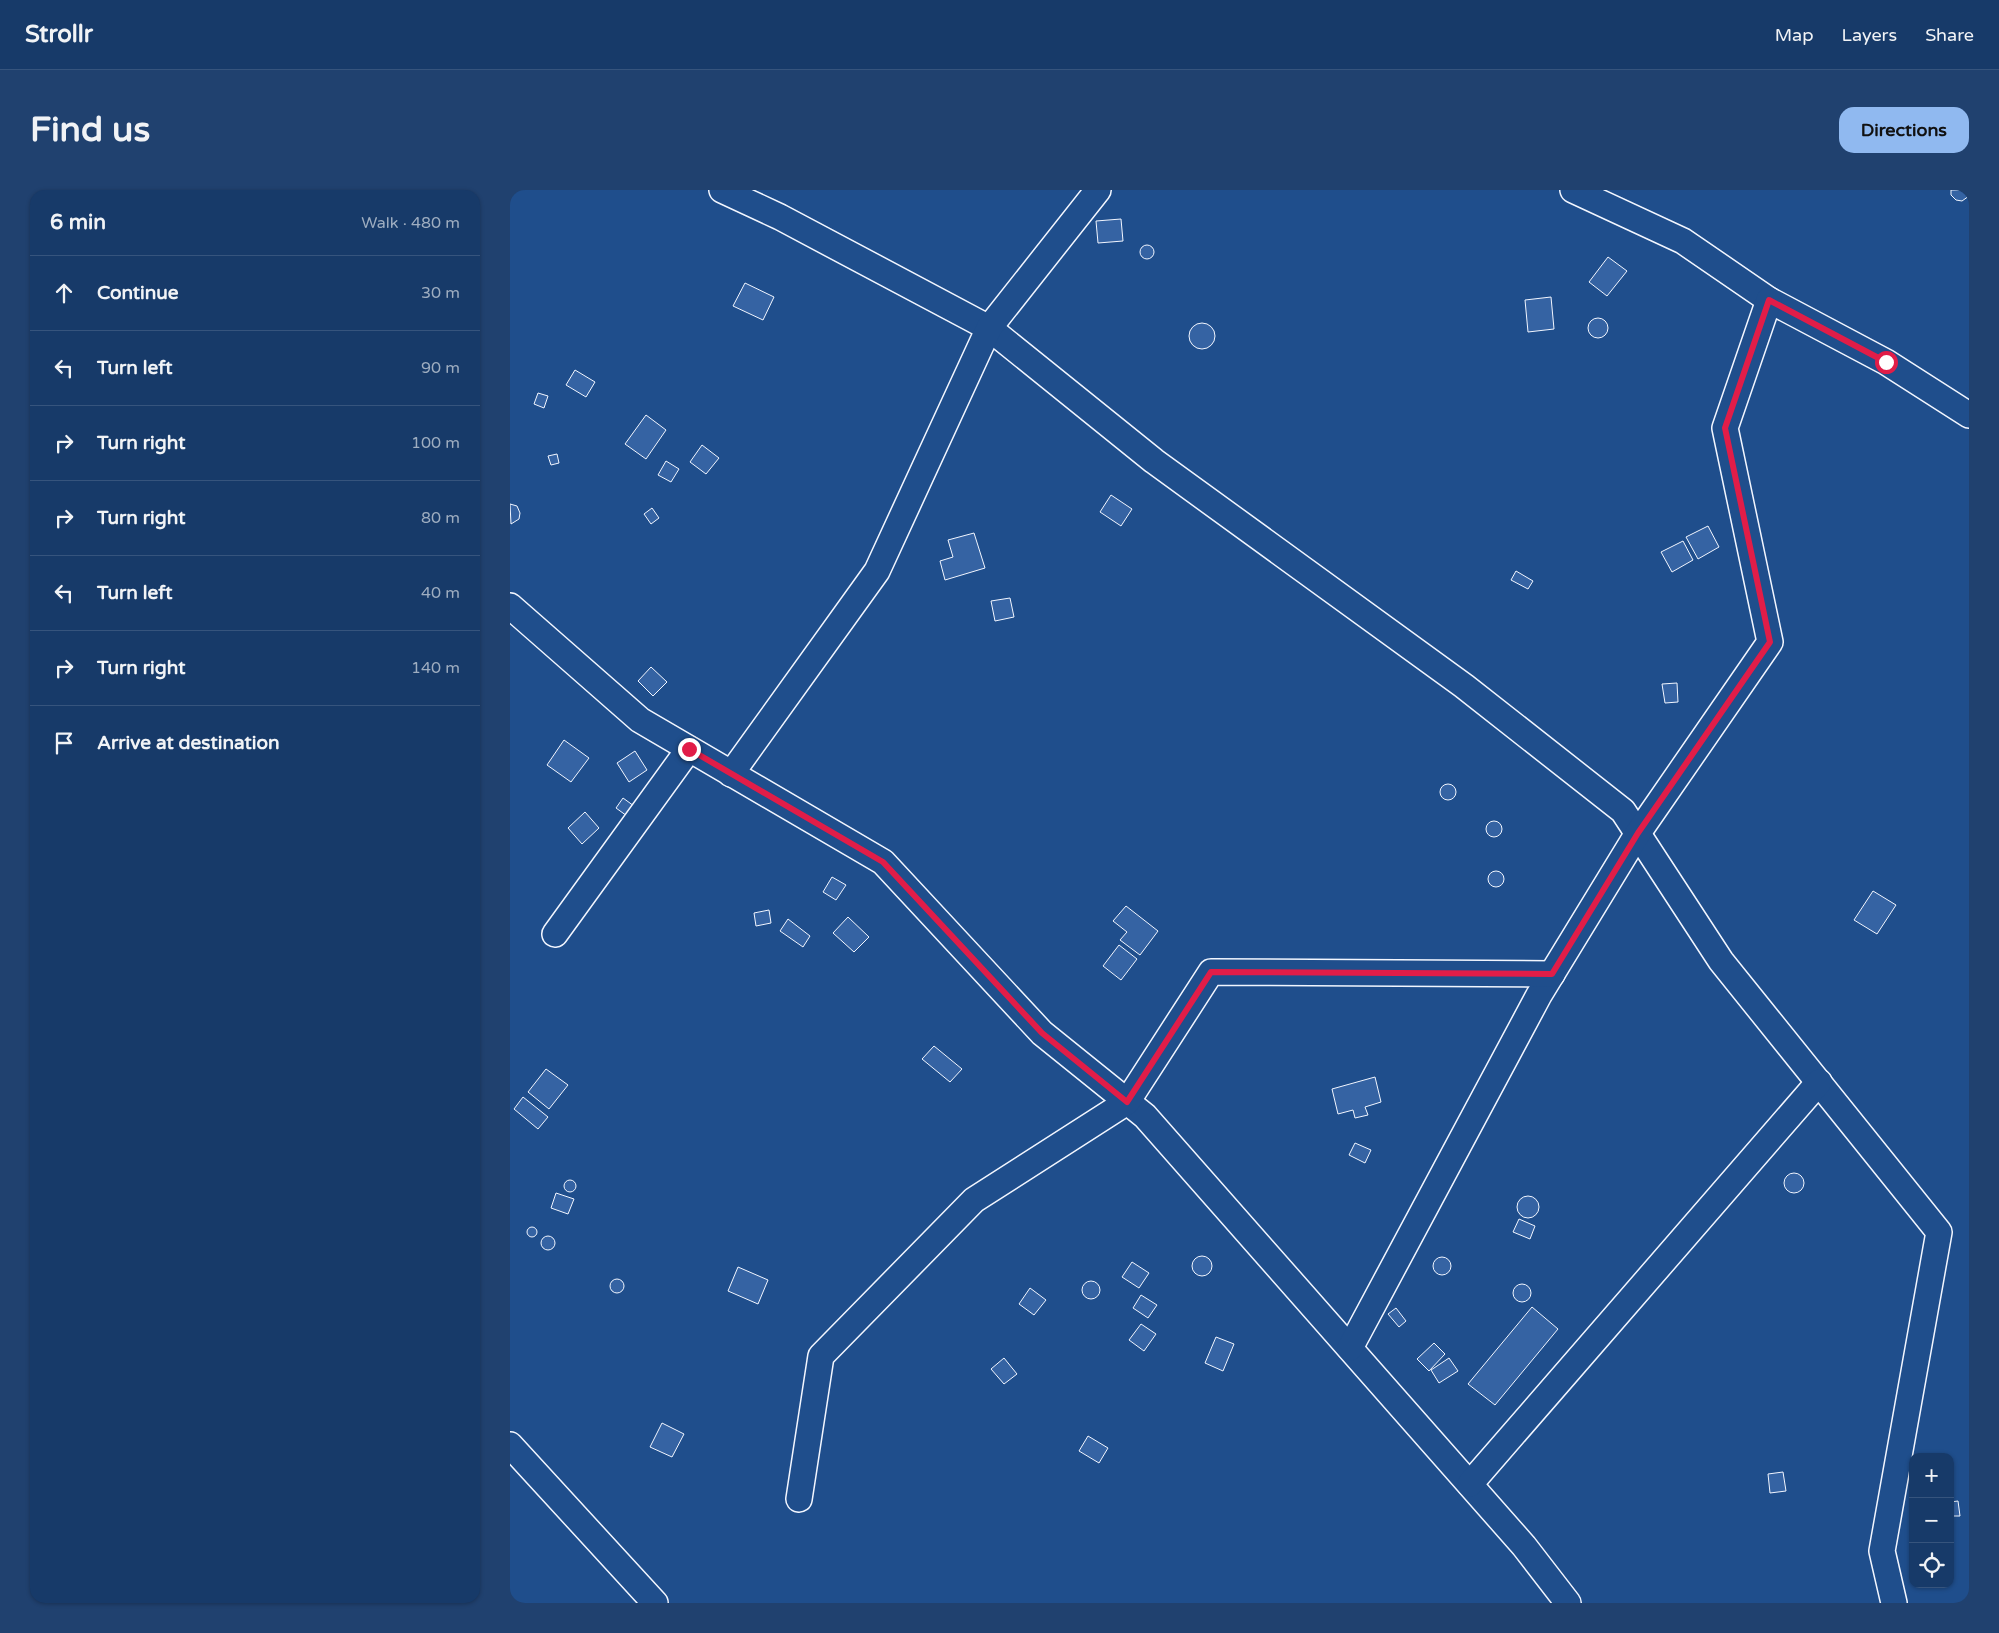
<!DOCTYPE html>
<meta charset="utf-8">
<style>
body{margin:0;font-family:"Varela Round",sans-serif;background:#20416f;color:#f1f3f6}
.controls{position:absolute;right:15px;bottom:15px;display:grid;overflow:hidden;border-radius:10px;box-shadow:0 1px 4px #0004}
.controls button{width:45px;height:45px;display:grid;place-items:center;padding:0;border:0;border-bottom:1px solid #36547d;background:#173a69;color:#f1f3f6;font:25px sans-serif}
.stop{position:absolute;width:15px;height:15px;margin:-11px;border:4px solid #e11d48;border-radius:50%;background:#fff}
.stop.end{background:#e11d48;border-color:#fff;box-shadow:0 1px 5px #0008}
.list{margin:0;padding:0;list-style:none}
h2{display:flex;justify-content:space-between;align-items:center;height:65px;margin:0;padding:0 20px;font-size:21px}
h2 small{font-size:16px;font-weight:400;color:#9eadc0}
.list li{display:grid;grid-template-columns:32px 1fr auto;gap:15px;align-items:center;box-sizing:border-box;height:75px;padding:0 20px;border-top:1px solid #36547d}
.list b{display:block;font-size:19px;white-space:nowrap}
.list em{font-size:16px;font-style:normal;color:#9eadc0}
.icon{flex:none;width:28px;height:28px;fill:none;stroke:currentColor;stroke-width:2;stroke-linecap:round;stroke-linejoin:round}
.map{position:relative;flex:none;width:1459px;height:1413px;overflow:hidden;border-radius:15px}
header{display:flex;align-items:center;gap:30px;box-sizing:border-box;height:70px;padding:0 25px;background:#173a69;border-bottom:1px solid #36547d}
header strong{font-size:24px}
nav{display:flex;gap:28px;margin-inline-start:auto;font-size:18px}
.intro{display:flex;align-items:center;justify-content:space-between;box-sizing:border-box;height:120px;padding:0 30px}
h1{margin:0;font-size:35px}
.button{padding:12px 22px;border-radius:15px;background:#90b9f0;color:#111;font-size:18px;font-weight:700}
main{display:flex;gap:30px;padding:0 30px}
aside{flex:1;background:#173a69;border-radius:15px;box-shadow:0 1px 4px #0004}
.map>svg:first-child{display:block}
.building{fill:#3563a3;stroke:#f2f6ff}
.lines{fill:none;stroke-linecap:round;stroke-linejoin:round}
.minor-casing{stroke:#f2f6ff;stroke-width:28}
.minor{stroke:#1f4e8c;stroke-width:25}
.route{stroke:#e11d48;stroke-width:6}
</style>
<header>
<strong>Strollr</strong>
<nav><a>Map</a><a>Layers</a><a>Share</a></nav>
</header>
<div class="intro"><h1>Find us</h1><a class="button">Directions</a></div>
<main>
<aside>
<h2>6 min<small>Walk · 480 m</small></h2>
<ul class="list">
<li><svg class="icon" aria-label="ahead" viewBox="0 0 24 24"><path d="M12 20V5M6 11l6-6 6 6"/></svg><div><b>Continue</b></div><em>30 m</em></li>
<li><svg class="icon" aria-label="left" viewBox="0 0 24 24"><path d="M17 20v-9H6M10 6l-5 5 5 5"/></svg><div><b>Turn left</b></div><em>90 m</em></li>
<li><svg class="icon" aria-label="right" viewBox="0 0 24 24"><path d="M7 20v-9h11M14 6l5 5-5 5"/></svg><div><b>Turn right</b></div><em>100 m</em></li>
<li><svg class="icon" aria-label="right" viewBox="0 0 24 24"><path d="M7 20v-9h11M14 6l5 5-5 5"/></svg><div><b>Turn right</b></div><em>80 m</em></li>
<li><svg class="icon" aria-label="left" viewBox="0 0 24 24"><path d="M17 20v-9H6M10 6l-5 5 5 5"/></svg><div><b>Turn left</b></div><em>40 m</em></li>
<li><svg class="icon" aria-label="right" viewBox="0 0 24 24"><path d="M7 20v-9h11M14 6l5 5-5 5"/></svg><div><b>Turn right</b></div><em>140 m</em></li>
<li><svg class="icon" aria-label="arrive" viewBox="0 0 24 24"><path d="M6 21V4h12l-3 4 3 4H6"/></svg><div><b>Arrive at destination</b></div></li>
</ul>
</aside>
<div class="map">
<svg width="1459" height="1413" viewBox="0 0 1459 1413">
<rect width="100%" height="100%" fill="#1f4e8c"/>
<g class="building">
<path d="M1441,0H1459V6L1452,11L1446,10L1441,5Z"/>
<path d="M611,29L613,51L588,53L586,31Z"/>
<circle cx="637" cy="62" r="7"/>
<path d="M1098,67L1117,81L1097,106L1079,92Z"/>
<path d="M235,93L264,107L253,130L223,116Z"/>
<path d="M1041,107L1044,139L1018,142L1015,110Z"/>
<circle cx="1088" cy="138" r="10"/>
<circle cx="692" cy="146" r="13"/>
<path d="M65,180L85,192L76,207L56,195Z"/>
<path d="M28,203L38,206L34,218L24,214Z"/>
<path d="M136,225L156,240L136,269L115,254Z"/>
<path d="M192,255L209,268L196,284L180,272Z"/>
<path d="M47,264L49,273L41,275L38,266Z"/>
<path d="M156,271L169,279L161,292L148,285Z"/>
<path d="M601,305L622,319L611,336L590,322Z"/>
<path d="M0,314L7,316L10,323L9,329L1,334Z"/>
<path d="M142,318L149,328L141,334L134,324Z"/>
<path d="M1198,336L1209,357L1188,369L1176,347Z"/>
<path d="M464,343L475,378L435,390L430,371L443,367L438,350Z"/>
<path d="M1173,351L1183,370L1162,382L1151,362Z"/>
<path d="M1006,381L1023,391L1018,399L1001,390Z"/>
<path d="M500,408L504,427L485,431L481,411Z"/>
<path d="M141,477L157,492L143,506L128,491Z"/>
<path d="M1167,493L1168,512L1155,513L1152,494Z"/>
<path d="M54,550L79,568L61,592L37,575Z"/>
<path d="M125,561L137,580L119,592L107,573Z"/>
<circle cx="938" cy="602" r="8"/>
<path d="M113,608L124,616L117,626L106,618Z"/>
<path d="M75,622L89,638L72,654L58,638Z"/>
<circle cx="984" cy="639" r="8"/>
<circle cx="986" cy="689" r="8"/>
<path d="M322,687L336,695L326,710L313,702Z"/>
<path d="M1363,701L1386,715L1367,744L1344,730Z"/>
<path d="M616,716L648,741L630,765L610,750L617,742L603,731Z"/>
<path d="M259,720L261,733L246,736L244,723Z"/>
<path d="M338,727L359,747L344,762L323,743Z"/>
<path d="M278,729L300,746L293,757L270,741Z"/>
<path d="M609,755L627,769L611,790L593,776Z"/>
<path d="M424,856L452,879L440,892L412,869Z"/>
<path d="M36,879L58,895L39,919L18,902Z"/>
<path d="M865,887L871,912L855,917L858,925L845,928L843,920L828,924L822,899Z"/>
<path d="M13,907L38,927L28,939L4,919Z"/>
<path d="M845,953L861,960L855,973L839,965Z"/>
<circle cx="1284" cy="993" r="10"/>
<circle cx="60" cy="996" r="6"/>
<path d="M46,1003L64,1009L58,1024L41,1018Z"/>
<circle cx="1018" cy="1017" r="11"/>
<path d="M1009,1029L1025,1036L1020,1049L1003,1042Z"/>
<circle cx="22" cy="1042" r="5"/>
<circle cx="38" cy="1053" r="7"/>
<circle cx="692" cy="1076" r="10"/>
<circle cx="932" cy="1076" r="9"/>
<path d="M622,1072L639,1083L629,1098L612,1087Z"/>
<path d="M228,1077L258,1090L248,1114L218,1101Z"/>
<circle cx="107" cy="1096" r="7"/>
<circle cx="581" cy="1100" r="9"/>
<circle cx="1012" cy="1103" r="9"/>
<path d="M520,1098L536,1110L524,1125L509,1114Z"/>
<path d="M631,1105L647,1115L638,1128L623,1118Z"/>
<path d="M1022,1117L1048,1139L985,1215L958,1194Z"/>
<path d="M886,1118L896,1131L889,1137L878,1124Z"/>
<path d="M631,1134L646,1144L634,1161L619,1150Z"/>
<path d="M706,1147L724,1154L713,1181L695,1173Z"/>
<path d="M924,1153L935,1164L919,1181L907,1169Z"/>
<path d="M494,1168L507,1184L494,1194L481,1179Z"/>
<path d="M939,1168L948,1181L929,1193L921,1180Z"/>
<path d="M152,1233L174,1244L162,1267L140,1257Z"/>
<path d="M578,1246L598,1258L589,1273L569,1261Z"/>
<path d="M1273,1282L1276,1301L1260,1303L1258,1284Z"/>
<path d="M1448,1311L1450,1326H1440V1312Z"/>
</g>
<g class="lines">
<g class="minor-casing">
<g id="minor">
<path d="M212,0L270,27L479,138L644,271L954,496L1113,621L1211,771L1429,1042L1372,1361L1384,1413"/>
<path d="M1063,0L1173,51L1259,110L1376,172L1459,225"/>
<path d="M0,416L130,530L373,672L532,843L635,926L1014,1356L1058,1413"/>
<path d="M221,584L367,381L479,138L588,0"/>
<path d="M45,744L179,559"/>
<path d="M840,1158L1029,805L1128,643L1260,452L1215,238L1259,110"/>
<path d="M0,1255L145,1413"/>
<path d="M960,1294L1309,892"/>
<path d="M289,1309L311,1166L464,1010L617,912L701,782L1042,784"/>
</g>
</g>
<use href="#minor" class="minor"/>
</g>
<g class="lines">
<path class="route" d="M179,559L373,672L532,843L617,912L701,782L1042,784L1128,643L1260,452L1215,238L1259,110L1376,172"/>
</g>
</svg>
<div class="controls">
<button>+</button>
<button>−</button>
<button><svg class="icon" aria-label="locate" viewBox="0 0 24 24"><circle cx="12" cy="12" r="6"/><path d="M12 2v4M12 18v4M2 12h4M18 12h4"/></svg></button>
</div>
<div class="stop" style="left:1376px;top:172px"></div>
<div class="stop end" style="left:179px;top:559px"></div>
</div>
</main>
